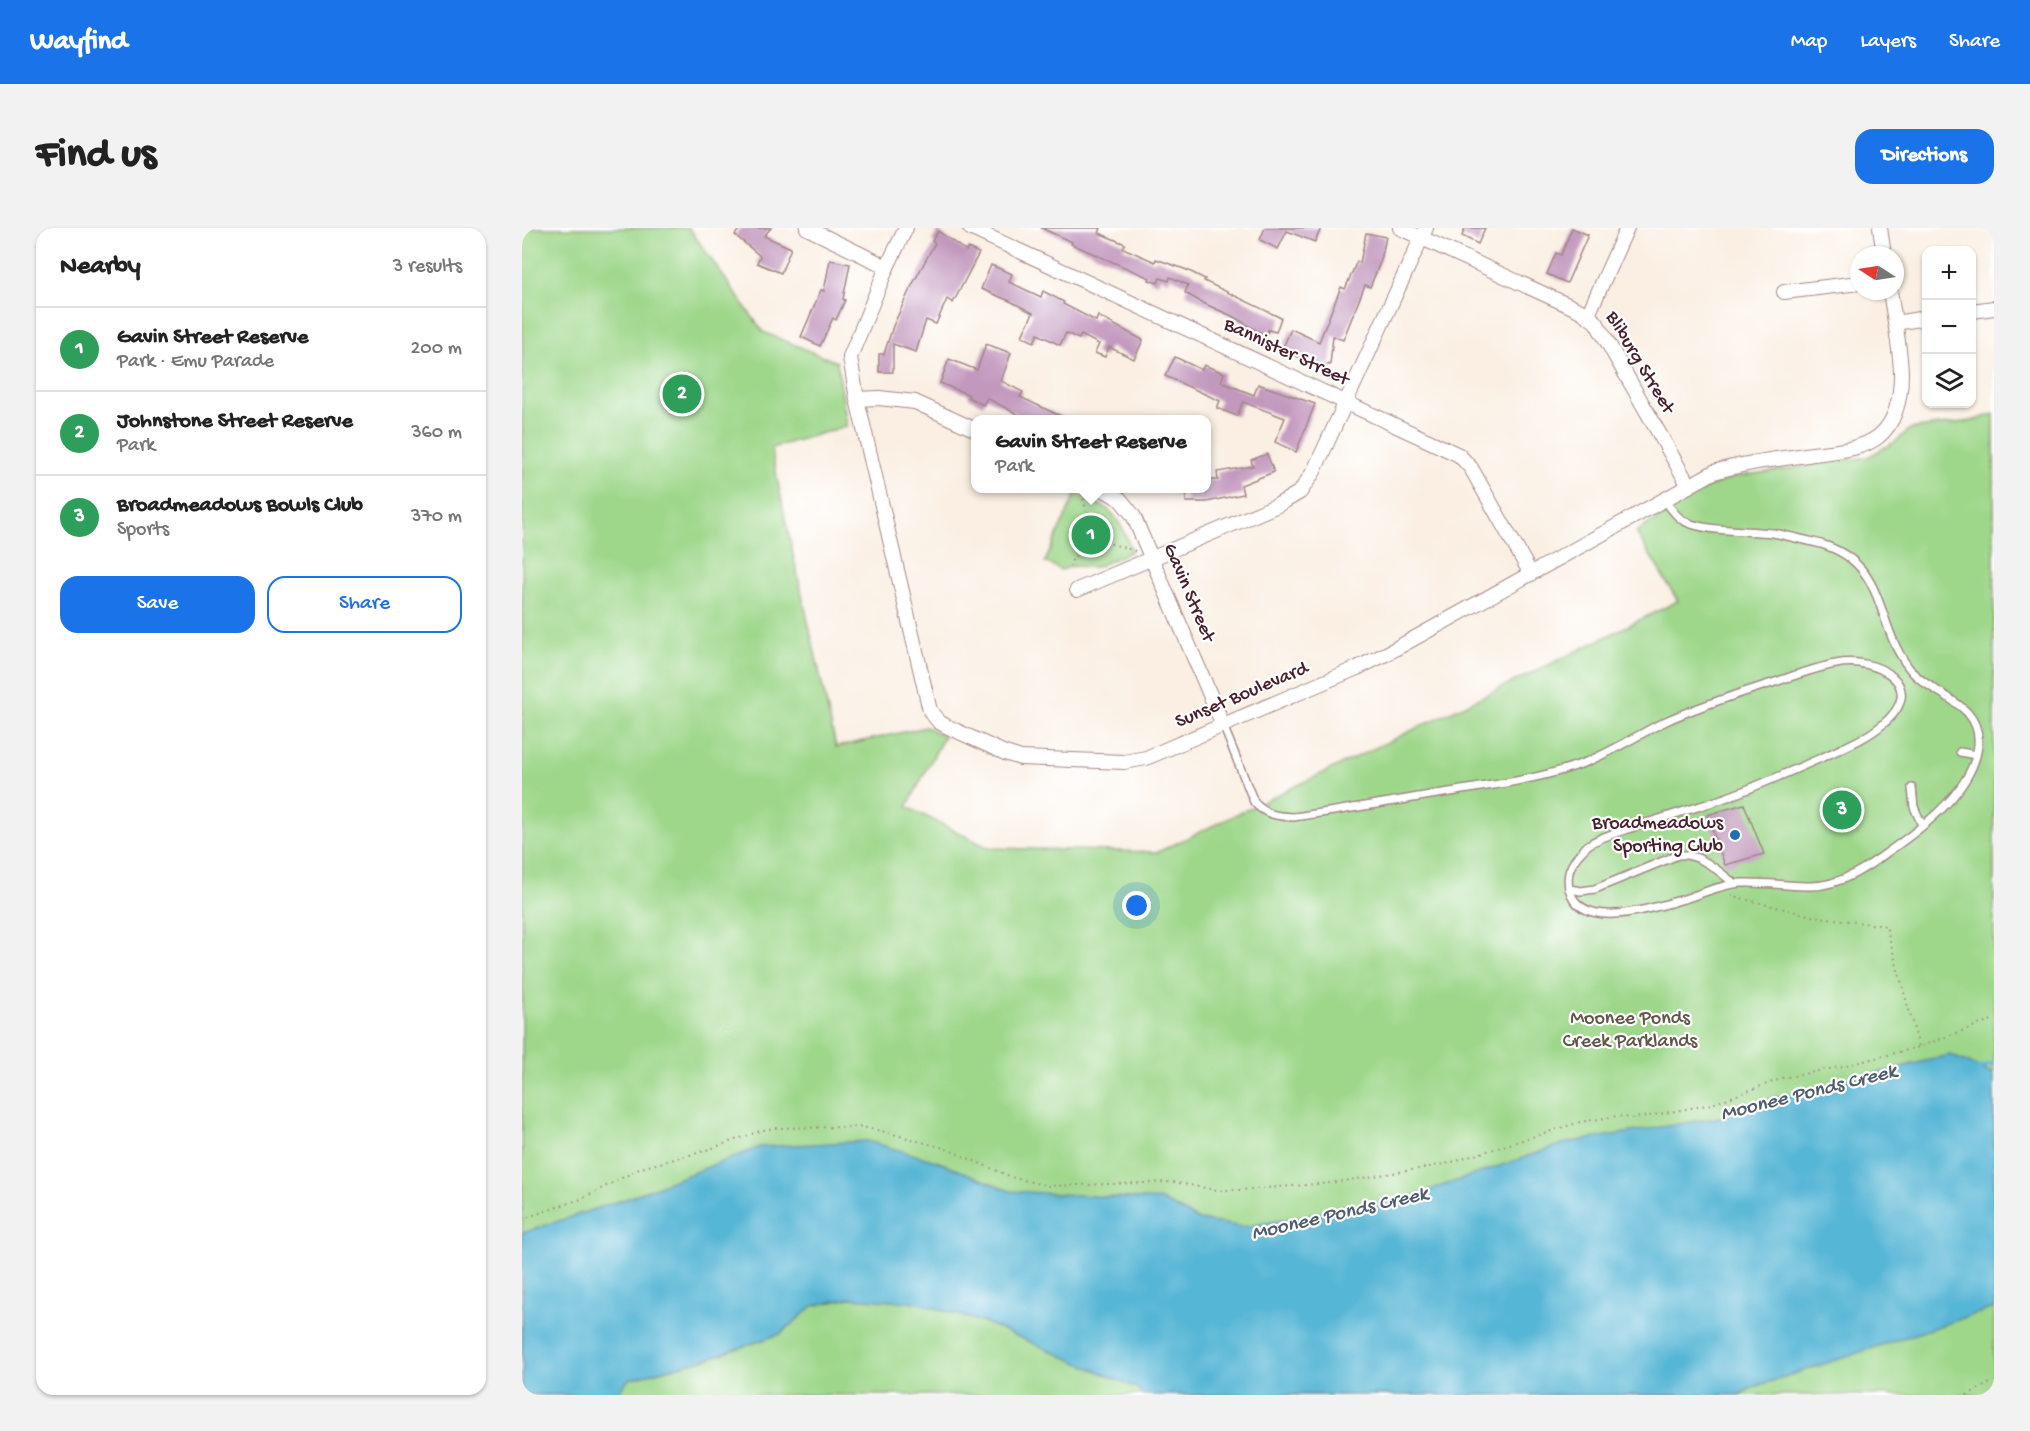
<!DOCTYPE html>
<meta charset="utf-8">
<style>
body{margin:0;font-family:"Gochi Hand",sans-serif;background:#f2f2f2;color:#222}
.controls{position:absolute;right:18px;top:18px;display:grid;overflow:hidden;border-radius:12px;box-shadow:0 2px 4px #0004}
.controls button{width:54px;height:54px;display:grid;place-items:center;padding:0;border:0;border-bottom:2px solid #e0e0e0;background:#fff;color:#222;font:30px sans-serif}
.compass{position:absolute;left:1328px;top:18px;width:54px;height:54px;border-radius:50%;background:#fff;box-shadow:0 2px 4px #0004;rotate:282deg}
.you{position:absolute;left:615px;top:678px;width:21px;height:21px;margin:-15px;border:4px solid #fff;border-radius:50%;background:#1a73e8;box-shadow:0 0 0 9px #1a73e833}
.badge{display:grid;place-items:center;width:39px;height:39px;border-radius:50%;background:#1a73e8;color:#fff;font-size:20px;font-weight:700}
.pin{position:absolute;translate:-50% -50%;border:3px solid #fff;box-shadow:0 2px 6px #0006}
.popup{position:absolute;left:449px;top:187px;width:240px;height:78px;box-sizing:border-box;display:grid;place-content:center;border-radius:12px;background:#fff;filter:drop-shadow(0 2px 4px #0005);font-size:20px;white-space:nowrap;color:#767676}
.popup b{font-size:22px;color:#222}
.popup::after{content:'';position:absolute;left:50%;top:100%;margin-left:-12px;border:12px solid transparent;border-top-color:#fff}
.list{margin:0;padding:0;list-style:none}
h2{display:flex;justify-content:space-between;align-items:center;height:78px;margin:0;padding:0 24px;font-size:26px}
h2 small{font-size:20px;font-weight:400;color:#767676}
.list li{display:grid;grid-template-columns:39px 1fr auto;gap:18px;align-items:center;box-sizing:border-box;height:84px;padding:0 24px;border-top:2px solid #e0e0e0}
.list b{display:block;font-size:22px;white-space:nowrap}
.list p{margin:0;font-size:20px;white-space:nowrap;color:#767676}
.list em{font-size:20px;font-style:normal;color:#767676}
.actions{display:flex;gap:12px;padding:18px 24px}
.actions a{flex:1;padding:14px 0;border:2px solid #1a73e8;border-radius:18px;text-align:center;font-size:21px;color:#1a73e8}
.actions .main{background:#1a73e8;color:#fff}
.icon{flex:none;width:33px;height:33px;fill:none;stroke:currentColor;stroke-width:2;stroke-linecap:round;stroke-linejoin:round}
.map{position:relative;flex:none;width:1472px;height:1167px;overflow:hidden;border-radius:18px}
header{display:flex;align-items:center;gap:36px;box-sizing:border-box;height:84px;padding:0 30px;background:#1a73e8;color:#fff}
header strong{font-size:28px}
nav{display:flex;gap:33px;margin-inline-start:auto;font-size:21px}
.intro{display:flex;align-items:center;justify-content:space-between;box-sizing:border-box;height:144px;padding:0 36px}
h1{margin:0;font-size:42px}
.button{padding:15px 27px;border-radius:18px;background:#1a73e8;color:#fff;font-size:21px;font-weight:700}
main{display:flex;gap:36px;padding:0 36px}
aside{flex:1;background:#fff;border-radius:18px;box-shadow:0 2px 4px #0004}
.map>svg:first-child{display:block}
.green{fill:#9ed78a;stroke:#747b5a;stroke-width:1.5}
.water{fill:#57b6d5;stroke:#506a80;stroke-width:1.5}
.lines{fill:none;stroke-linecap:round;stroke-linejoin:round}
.stream{stroke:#57b6d5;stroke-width:4}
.building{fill:#c298be}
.lane-casing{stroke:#a28786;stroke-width:10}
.street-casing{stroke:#a28786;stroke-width:16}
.path{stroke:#a28786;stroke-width:2;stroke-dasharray:1.5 4.5;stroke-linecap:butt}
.lane{stroke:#fff;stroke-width:7}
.street{stroke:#fff;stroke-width:14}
.poi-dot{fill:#1f6fb2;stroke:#fff;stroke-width:2}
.labels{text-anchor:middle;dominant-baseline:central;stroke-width:4.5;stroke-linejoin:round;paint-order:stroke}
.street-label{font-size:20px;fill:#4a1f2b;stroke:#fff}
.poi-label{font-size:20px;fill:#4a1f2b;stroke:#fff;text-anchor:end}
.park-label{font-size:20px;fill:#635648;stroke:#fff}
.water-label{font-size:21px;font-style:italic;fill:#4f5b6f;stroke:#fff}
</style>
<header>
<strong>Wayfind</strong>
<nav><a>Map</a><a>Layers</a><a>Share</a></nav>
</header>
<div class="intro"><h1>Find us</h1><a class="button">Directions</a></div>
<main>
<aside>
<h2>Nearby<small>3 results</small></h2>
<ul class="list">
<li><span class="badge" style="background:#2e9e5b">1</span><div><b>Gavin Street Reserve</b><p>Park · Emu Parade</p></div><em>200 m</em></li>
<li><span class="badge" style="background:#2e9e5b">2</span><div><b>Johnstone Street Reserve</b><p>Park</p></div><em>360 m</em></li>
<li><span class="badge" style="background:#2e9e5b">3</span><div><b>Broadmeadows Bowls Club</b><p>Sports</p></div><em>370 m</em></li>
</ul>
<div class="actions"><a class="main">Save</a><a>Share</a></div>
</aside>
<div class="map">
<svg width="1472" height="1167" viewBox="0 0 1472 1167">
<rect width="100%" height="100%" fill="#fff"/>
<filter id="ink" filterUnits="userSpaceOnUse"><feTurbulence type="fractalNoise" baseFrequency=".0167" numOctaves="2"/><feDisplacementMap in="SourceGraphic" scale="12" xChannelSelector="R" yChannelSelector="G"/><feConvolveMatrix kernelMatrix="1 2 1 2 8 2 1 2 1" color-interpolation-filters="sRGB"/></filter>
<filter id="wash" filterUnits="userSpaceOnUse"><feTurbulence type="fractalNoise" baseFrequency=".008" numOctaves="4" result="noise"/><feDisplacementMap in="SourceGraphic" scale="24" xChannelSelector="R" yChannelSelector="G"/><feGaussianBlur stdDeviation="1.35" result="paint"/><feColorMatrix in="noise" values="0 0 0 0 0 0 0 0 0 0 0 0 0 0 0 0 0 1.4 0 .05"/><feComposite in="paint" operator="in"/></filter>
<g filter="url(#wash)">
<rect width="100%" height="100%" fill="#faefe2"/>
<g class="green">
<path d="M0,0H167L241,104L315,134L325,198L249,220L266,304L314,519L404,499L422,508L385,579L467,620L636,624L1043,429L1156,373L1114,304L1182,261L1212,249L1346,229L1373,214L1388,201L1450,193L1472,186V1167H0Z"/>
<path d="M554,265C591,282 593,282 609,320L608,324L574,339L551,338L539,342L523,334Z"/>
</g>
<path class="water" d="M1428,827L1472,846V1080L1232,1159L1216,1167H621L615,1160L466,1096L397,1075L328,1070L291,1078L258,1106L188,1130L107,1151L97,1163L86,1167H0V1005L103,971L238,919L346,913L417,934L488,963L639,972L677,992L721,999L885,970L1044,915L1199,889L1228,876Z"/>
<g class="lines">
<path class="stream" d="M1454,841L1472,836"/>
</g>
<g id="blocks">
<g class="building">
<path d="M218,0H249L242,8L269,20L259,45L235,35L238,28L213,7Z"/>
<path d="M519,0H579L577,5L603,16L601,20L633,34L634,31L665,42L683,51L682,53L759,90L754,104L746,102L744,108L710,88L681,75L663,65L666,57L648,49L647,53L638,50L636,55L627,52L628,50L549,16L550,14Z"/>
<path d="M743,0H799L793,14L765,3L756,21L738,12Z"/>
<path d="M943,0H963L956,16L940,8Z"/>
<path d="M1050,0L1066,7L1045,55L1025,46L1034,25L1039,27Z"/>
<path d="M416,3L444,23L446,20L457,25L431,75L425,71L414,96L404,92L394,124L371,116V144H357V126H362L371,98L388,61L413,15L410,13Z"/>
<path d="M844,5L864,9L859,32L848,59L843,57L821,112L811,108L808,137L790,135L760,122L769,101L797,114L819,59L823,61L835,33L838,35Z"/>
<path d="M308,32L328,36L321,71L323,72L314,92L311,90L298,118L279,109L299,62L302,63Z"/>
<path d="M469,37L490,46L487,54L519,69L521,63L542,74L541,76L574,93L576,88L621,112L612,131L587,119L583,129L573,125L577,116L559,107L557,111L544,105L538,117L516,106L512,114L500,108L511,85L488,73L459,61Z"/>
<path d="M464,116L489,125L479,153L501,164L498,169L547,192H497L499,188L465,170L461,177L446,169L447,167L418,155L427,131L455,142Z"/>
<path d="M653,129L680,142L682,137L702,145L699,154L732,167L736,156L793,176L774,224L753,214L763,190L721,174L715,188L695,180L698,173L643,148Z"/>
<path d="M745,226L752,244L719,257L721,266L685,274H664L665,261H684V252H696L695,244L731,238L729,232Z"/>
<path d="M1222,576L1242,626L1203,637L1185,587Z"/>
</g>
</g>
</g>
<g filter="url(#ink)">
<use href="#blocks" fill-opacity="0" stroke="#a28786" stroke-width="1.5"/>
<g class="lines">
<g class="lane-casing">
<g id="lane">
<path d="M701,497L732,574C743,587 755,588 771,589C824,582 876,572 928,564C974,556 1021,551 1064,534C1092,523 1117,506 1144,493C1177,478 1213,467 1247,456C1269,449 1291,440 1314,436C1354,428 1409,457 1360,497C1342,512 1320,520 1299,530C1262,546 1226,563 1188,575C1163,583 1138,591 1112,599C1097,604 1079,608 1066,617C1064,619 1054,629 1053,632C1047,640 1045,650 1047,660C1058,706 1133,679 1162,671C1181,665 1201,656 1220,655C1243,654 1266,658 1289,658C1319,658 1347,638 1370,621C1403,598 1452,560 1456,517C1460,473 1408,468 1387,440C1352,395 1366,336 1299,316C1283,312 1267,308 1251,305C1226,302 1183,304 1162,293C1153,288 1148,279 1142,271"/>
<path d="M1438,524L1454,527"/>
<path d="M1390,560L1392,579L1400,597"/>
<path d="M1047,661L1059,663L1073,661L1156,627C1178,625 1196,643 1212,655"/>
</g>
</g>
<g class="street-casing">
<g id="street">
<path d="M285,0L365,39"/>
<path d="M384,0L365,39L328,129L335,171L408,483L417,494L424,498L483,525L499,530L602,534L624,530L835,440L864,426L1192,244C1224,234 1258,231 1291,226C1313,223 1340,222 1357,208C1375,193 1379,167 1379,145C1378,117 1372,90 1368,63"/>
<path d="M448,0L937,227L949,240L1009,346"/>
<path d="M878,0L1059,83L1074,94L1167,258"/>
<path d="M1358,0L1362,27"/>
<path d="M1262,64L1337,55"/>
<path d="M1450,83L1472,80"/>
<path d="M1066,87L1105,0"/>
<path d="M1373,95L1404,90"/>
<path d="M335,171L357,170L393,174L454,202"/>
<path d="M579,260L598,271L611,287L701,497"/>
<path d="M555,362L756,277L778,264L792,243L904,0"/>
</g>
</g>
<g class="path">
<path d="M560,265L564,283"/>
<path d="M548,339L551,329L568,325L580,313L613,323"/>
<path d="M1210,666V668L1290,688L1364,698L1397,819"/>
<path d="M0,991L59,971L119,940L179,924L241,902L253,900L339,899L360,903L422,920L492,950L526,958L651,954L694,962H719L809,955L902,940L927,935L1058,894L1095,888L1110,890L1127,888L1190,876L1261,850L1322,838L1397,819L1472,791"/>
<path d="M1445,1167L1472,1153"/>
</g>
<use href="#lane" class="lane"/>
<use href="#street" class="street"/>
</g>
</g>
<circle class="poi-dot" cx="1213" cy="607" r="6"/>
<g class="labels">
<g class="street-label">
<text transform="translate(764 125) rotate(25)">Bannister Street</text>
<text transform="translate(1117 135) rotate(59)">Bliburg Street</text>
<text transform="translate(666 365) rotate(67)">Gavin Street</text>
<text transform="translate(720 468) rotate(-23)">Sunset Boulevard</text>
</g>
<g class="poi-label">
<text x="1201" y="596">Broadmeadows<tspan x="1201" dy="23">Sporting Club</tspan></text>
</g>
<g class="park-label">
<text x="1108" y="791">Moonee Ponds<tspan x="1108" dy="23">Creek Parklands</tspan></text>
</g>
<g class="water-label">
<text transform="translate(1287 866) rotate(-14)">Moonee Ponds Creek</text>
<text transform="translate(818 987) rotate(-13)">Moonee Ponds Creek</text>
</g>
</g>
</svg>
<div class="controls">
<button>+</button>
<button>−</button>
<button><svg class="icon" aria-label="layers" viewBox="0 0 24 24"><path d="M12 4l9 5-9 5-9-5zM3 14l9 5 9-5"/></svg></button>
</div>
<svg class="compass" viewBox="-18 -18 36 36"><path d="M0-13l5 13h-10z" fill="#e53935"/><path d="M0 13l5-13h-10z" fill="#767676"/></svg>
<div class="you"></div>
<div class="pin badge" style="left:569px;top:307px;background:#2e9e5b">1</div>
<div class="popup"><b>Gavin Street Reserve</b>Park</div>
<div class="pin badge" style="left:160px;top:166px;background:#2e9e5b">2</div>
<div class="pin badge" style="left:1320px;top:582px;background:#2e9e5b">3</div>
</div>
</main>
